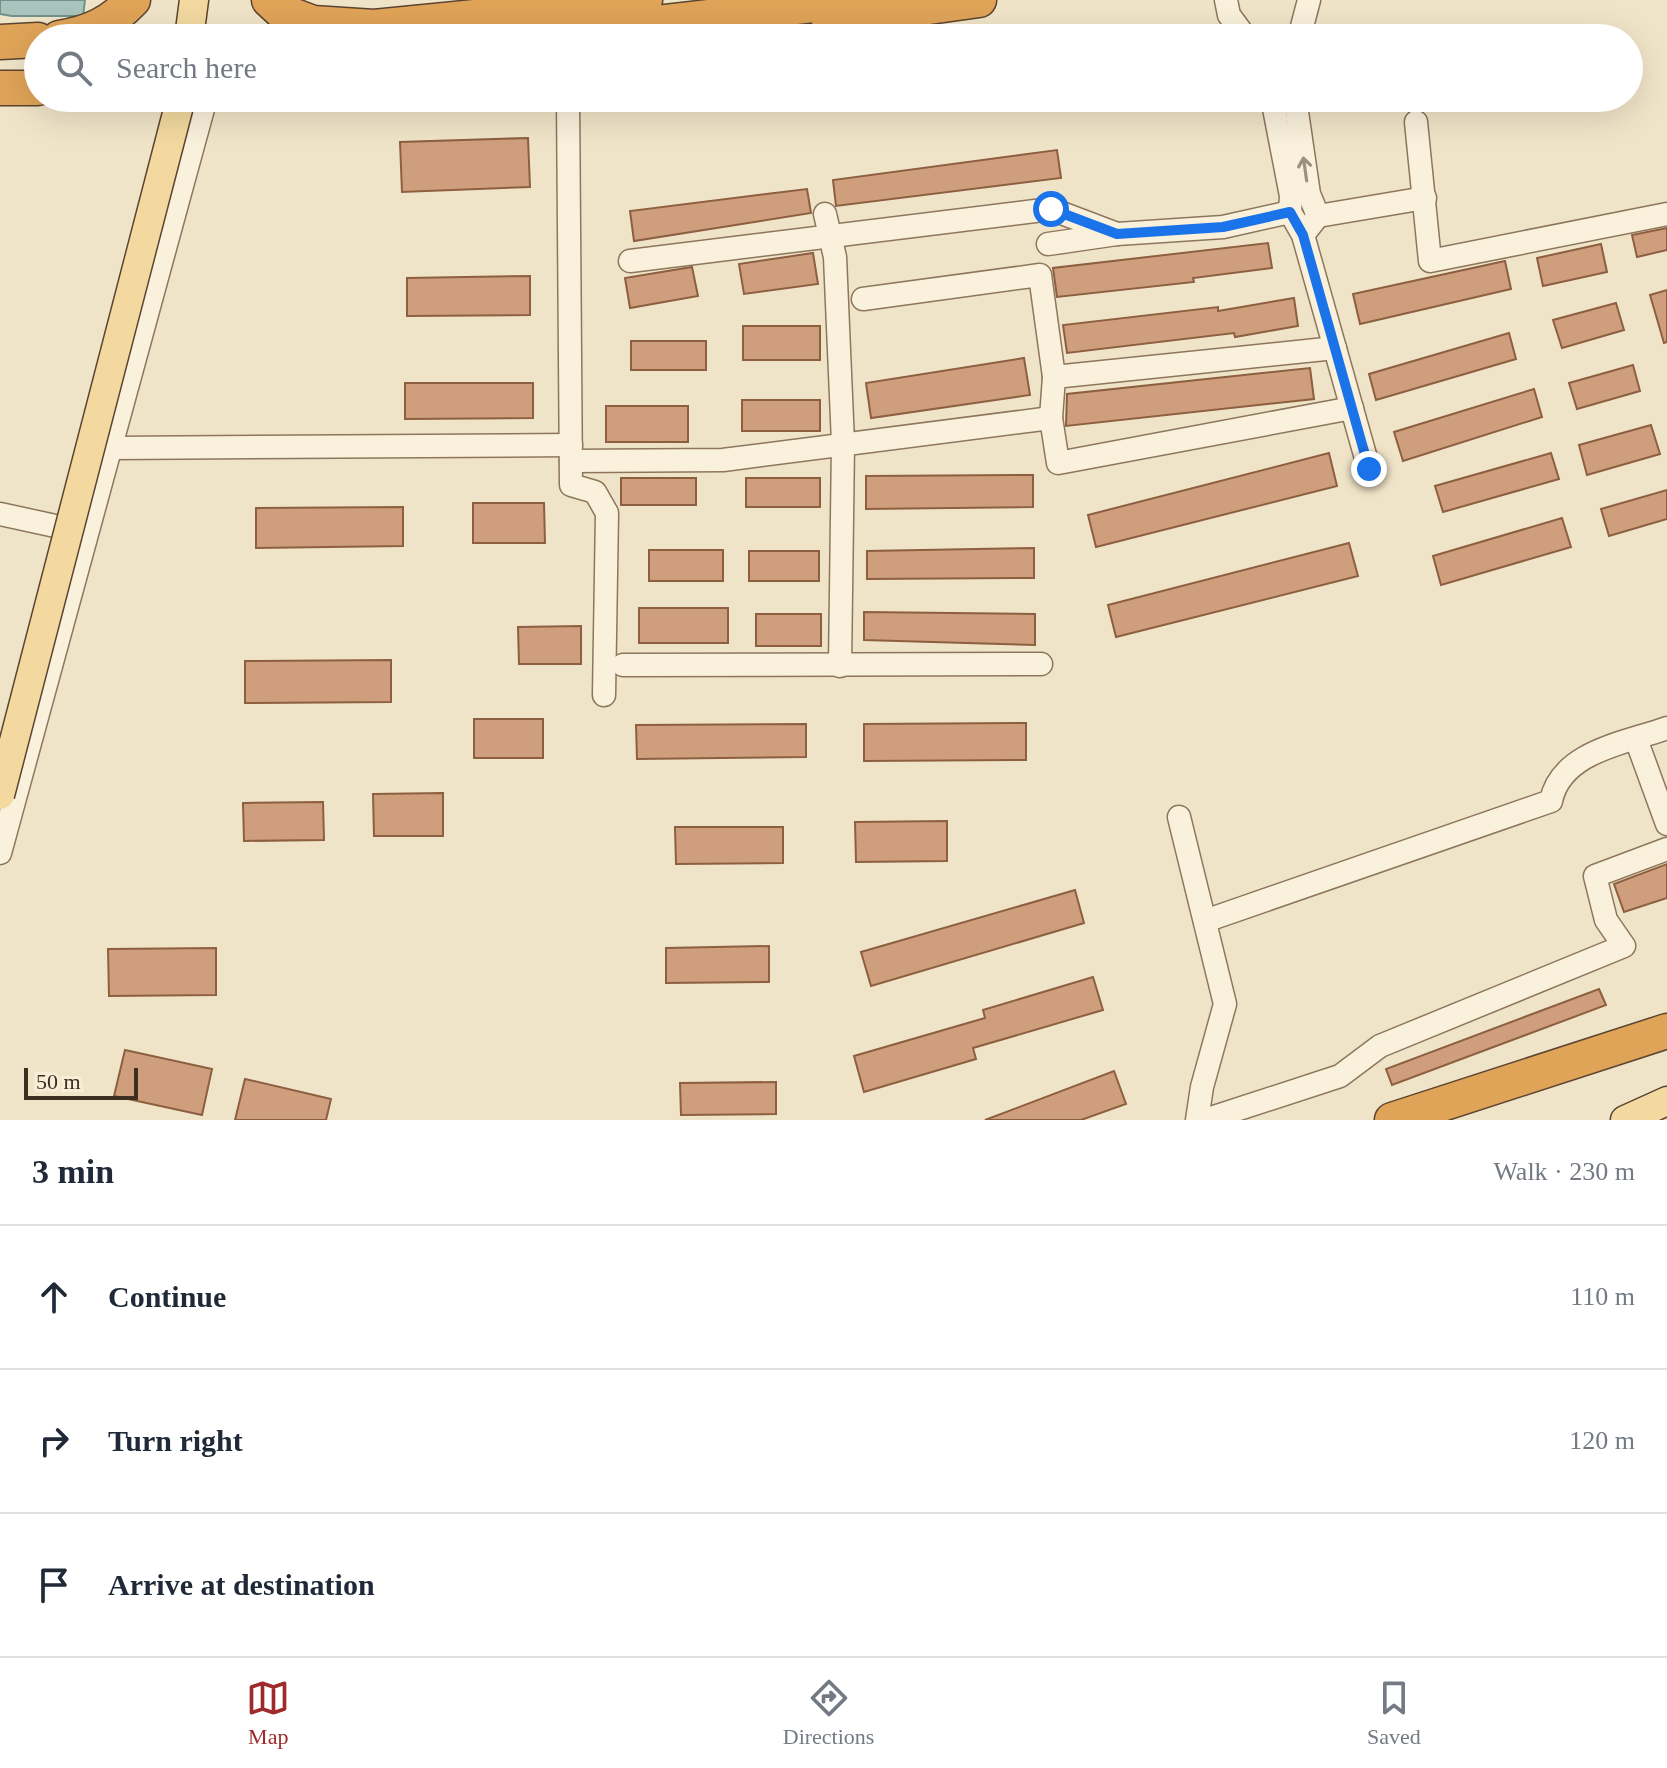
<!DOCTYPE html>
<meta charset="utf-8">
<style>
body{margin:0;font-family:"Times New Roman",serif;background:#f2f2f3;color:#1f2937}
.scale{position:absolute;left:24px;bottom:20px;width:114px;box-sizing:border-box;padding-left:8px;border:4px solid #3d2e20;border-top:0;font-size:22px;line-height:28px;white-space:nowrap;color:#3d2e20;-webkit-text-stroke:6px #f7eed8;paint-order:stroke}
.stop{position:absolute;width:24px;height:24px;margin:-18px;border:6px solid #1a73e8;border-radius:50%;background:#fff}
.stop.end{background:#1a73e8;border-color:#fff;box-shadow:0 2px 8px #0008}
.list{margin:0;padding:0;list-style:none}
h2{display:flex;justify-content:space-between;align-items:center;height:104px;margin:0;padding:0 32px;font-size:34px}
h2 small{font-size:26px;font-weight:400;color:#747a83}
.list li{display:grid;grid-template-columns:52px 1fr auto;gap:24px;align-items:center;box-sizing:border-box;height:144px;padding:0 32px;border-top:2px solid #e0e1e3}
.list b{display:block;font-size:30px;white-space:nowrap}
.list em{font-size:26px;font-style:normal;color:#747a83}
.icon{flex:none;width:44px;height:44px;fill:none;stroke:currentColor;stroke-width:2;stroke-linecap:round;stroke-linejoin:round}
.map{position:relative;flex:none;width:1667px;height:1120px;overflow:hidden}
.search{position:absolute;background:#fff;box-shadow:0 8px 32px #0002;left:24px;right:24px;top:24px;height:88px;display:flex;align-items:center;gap:20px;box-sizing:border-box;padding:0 28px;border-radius:44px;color:#747a83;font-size:30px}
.sheet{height:536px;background:#fff}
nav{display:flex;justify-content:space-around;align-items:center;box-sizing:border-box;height:112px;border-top:2px solid #e0e1e3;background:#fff;font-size:22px;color:#747a83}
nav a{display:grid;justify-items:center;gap:4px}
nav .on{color:#9e2a2b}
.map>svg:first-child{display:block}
.water{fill:#a9c4bc;stroke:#6f938a;stroke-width:2}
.building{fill:#cf9f7d;stroke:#8d5f41;stroke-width:2}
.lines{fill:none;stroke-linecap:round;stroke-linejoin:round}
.minor-casing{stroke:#8d765c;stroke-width:25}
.major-casing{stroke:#5b4430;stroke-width:31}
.highway-casing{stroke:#5b4430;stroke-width:37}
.minor{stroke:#faf1dc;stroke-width:22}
.major{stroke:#f3d9a0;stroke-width:28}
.highway{stroke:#e0a458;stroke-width:34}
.major-bridge-casing{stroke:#5b4430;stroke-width:31;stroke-linecap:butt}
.major-bridge{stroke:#f3d9a0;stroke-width:28}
.oneway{stroke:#9c907e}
.route{stroke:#1a73e8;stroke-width:10}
</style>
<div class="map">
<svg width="1667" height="1120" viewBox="0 0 1667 1120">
<rect width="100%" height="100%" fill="#f0e4c8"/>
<path class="water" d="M0,0H85L83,16H12L0,14Z"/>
<g class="building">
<path d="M528,138L530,187L402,192L400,142Z"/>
<path d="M1057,150L1061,178L836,206L833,180Z"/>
<path d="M807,189L811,213L634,241L630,211Z"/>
<path d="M1667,228V250L1637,257L1632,235Z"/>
<path d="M1268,243L1272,268L1193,278L1194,282L1057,297L1053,268Z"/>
<path d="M1601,244L1607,272L1543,286L1537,258Z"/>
<path d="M813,253L818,284L744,294L739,264Z"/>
<path d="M1505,261L1511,289L1360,324L1353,294Z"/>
<path d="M692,267L698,296L630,308L625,278Z"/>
<path d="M530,276V315L407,316V278Z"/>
<path d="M1667,290V342L1664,343L1650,295Z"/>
<path d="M1294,298L1298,326L1235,337L1234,333L1067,353L1063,325L1218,307V311Z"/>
<path d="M1616,303L1624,330L1562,348L1553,320Z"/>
<rect x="743" y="326" width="77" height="34"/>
<path d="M1509,333L1516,359L1376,400L1369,374Z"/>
<rect x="631" y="341" width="75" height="29"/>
<path d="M1024,358L1030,395L871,418L866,383Z"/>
<path d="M1633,365L1640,391L1577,409L1569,383Z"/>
<path d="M1310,368L1314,399L1066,426L1067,394Z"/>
<path d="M405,383H533V418L405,419Z"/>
<path d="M1534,389L1542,417L1403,461L1394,432Z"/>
<rect x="742" y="400" width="78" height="31"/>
<rect x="606" y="406" width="82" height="36"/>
<path d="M1651,425L1660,454L1587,475L1579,445Z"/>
<path d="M1329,453L1337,486L1096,547L1088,515Z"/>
<path d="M1551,453L1559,479L1443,512L1435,486Z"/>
<path d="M1033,475V507L866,509V476Z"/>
<rect x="621" y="478" width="75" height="27"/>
<rect x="746" y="478" width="74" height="29"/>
<path d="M1667,490V519L1609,536L1601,509Z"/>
<path d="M473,503H544L545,543H473Z"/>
<path d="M403,507V546L256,548V508Z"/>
<path d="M1562,518L1571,547L1441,585L1433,556Z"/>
<path d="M1349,543L1358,576L1116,637L1108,605Z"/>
<path d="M1034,548V578L867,579V551Z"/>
<rect x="649" y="550" width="74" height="31"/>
<rect x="749" y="551" width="70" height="30"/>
<rect x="639" y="608" width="89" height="35"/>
<path d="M864,612L1035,614V645L864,640Z"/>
<rect x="756" y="614" width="65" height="32"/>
<path d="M581,626V664H519L518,627Z"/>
<path d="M391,660V702L245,703V661Z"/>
<rect x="474" y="719" width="69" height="39"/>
<path d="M1026,723V760L864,761V724Z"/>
<path d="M806,724V757L637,759L636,725Z"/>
<path d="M443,793V836H374L373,794Z"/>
<path d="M323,802L324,840L244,841L243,803Z"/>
<path d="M947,821V861L856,862L855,822Z"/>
<path d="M675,827H783V863L676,864Z"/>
<path d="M1667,864V898L1624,912L1614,884Z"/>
<path d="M1075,890L1084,923L871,986L861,952Z"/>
<path d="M769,946V982L666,983V948Z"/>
<path d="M216,948V995L109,996L108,949Z"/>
<path d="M1093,977L1103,1010L973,1048L976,1059L864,1092L854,1056L985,1018L983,1010Z"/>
<path d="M1599,989L1606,1005L1392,1085L1386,1069Z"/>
<path d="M125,1050L212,1069L202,1115L114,1096Z"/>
<path d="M1114,1071L1126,1104L1081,1120H985Z"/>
<path d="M245,1079L331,1099L326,1120H235Z"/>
<path d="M776,1082V1114L681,1115L680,1083Z"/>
</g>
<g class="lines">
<g class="minor-casing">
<g id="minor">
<path d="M1226,0L1229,15L1246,38"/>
<path d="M1299,38L1309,0"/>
<path d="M568,98L571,485L595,492L607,513L604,695"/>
<path d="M1272,98L1291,196L1290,212L1303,235L1369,469"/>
<path d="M1295,98L1309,194L1318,216L1303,235"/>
<path d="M1416,122L1430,261L1667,214"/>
<path d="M825,214L835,257L843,443L840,666"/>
<path d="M1318,216L1425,198"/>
<path d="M1048,244L1117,234L1223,227L1290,212"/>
<path d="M630,261L1051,209L1117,234"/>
<path d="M863,299L1040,275L1054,377L1051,418L1058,463L1352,408"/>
<path d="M1054,377L1335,348"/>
<path d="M111,448L571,445"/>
<path d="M571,461L723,460L1051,418"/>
<path d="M0,514L83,532"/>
<path d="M623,665L1041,664"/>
<path d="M1636,739L1667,824"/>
<path d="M1179,817L1225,1004L1202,1087L1197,1120"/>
<path d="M0,853L206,98"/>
<path d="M1205,921L1551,801C1561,751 1626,743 1667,728"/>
<path d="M1205,1120L1340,1076L1380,1046L1624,946L1606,920L1595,876L1667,849"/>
</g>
</g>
<g class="major-casing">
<g id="major">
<path d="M189,38L194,0"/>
<path d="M1625,1120L1667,1101"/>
</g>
</g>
<g class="highway-casing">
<g id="highway">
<path d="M269,0L281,11L313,23L374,27L645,0"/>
<path d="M829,21L979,0"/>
<path d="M59,38C91,33 111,23 133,0"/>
<path d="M525,38L857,0"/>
<path d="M0,42L38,40"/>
<path d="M0,88H38"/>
<path d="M1392,1120L1667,1031"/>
</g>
</g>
<use href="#minor" class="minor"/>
<use href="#major" class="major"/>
<use href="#highway" class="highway"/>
<g class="major-bridge-casing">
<path id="major-bridge" d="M0,795L181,98"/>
</g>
<use href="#major-bridge" class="major-bridge"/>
</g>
<defs><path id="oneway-shaft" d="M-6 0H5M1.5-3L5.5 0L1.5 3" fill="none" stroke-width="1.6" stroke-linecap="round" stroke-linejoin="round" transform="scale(2)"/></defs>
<use class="oneway" href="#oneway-shaft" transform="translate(1305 169) rotate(-98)"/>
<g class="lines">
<path class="route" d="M1051,209L1117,234L1223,227L1290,212L1303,235L1369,469"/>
</g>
</svg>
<div class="scale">50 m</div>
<div class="stop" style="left:1051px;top:209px"></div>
<div class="stop end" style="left:1369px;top:469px"></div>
<div class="search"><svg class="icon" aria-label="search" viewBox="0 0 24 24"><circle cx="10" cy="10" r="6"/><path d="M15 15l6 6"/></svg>Search here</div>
</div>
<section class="sheet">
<h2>3 min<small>Walk · 230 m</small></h2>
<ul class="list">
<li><svg class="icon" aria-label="ahead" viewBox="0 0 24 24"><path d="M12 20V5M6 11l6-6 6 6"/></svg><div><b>Continue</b></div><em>110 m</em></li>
<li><svg class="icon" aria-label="right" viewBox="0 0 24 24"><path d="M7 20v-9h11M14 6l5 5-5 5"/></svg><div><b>Turn right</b></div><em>120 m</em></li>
<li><svg class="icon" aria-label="arrive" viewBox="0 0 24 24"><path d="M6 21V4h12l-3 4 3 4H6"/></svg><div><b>Arrive at destination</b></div></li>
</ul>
</section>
<nav>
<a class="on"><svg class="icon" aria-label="map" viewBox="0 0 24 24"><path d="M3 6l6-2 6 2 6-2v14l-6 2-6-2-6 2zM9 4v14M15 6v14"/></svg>Map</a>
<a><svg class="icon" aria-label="directions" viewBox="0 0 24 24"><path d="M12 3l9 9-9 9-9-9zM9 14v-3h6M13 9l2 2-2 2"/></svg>Directions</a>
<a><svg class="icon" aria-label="saved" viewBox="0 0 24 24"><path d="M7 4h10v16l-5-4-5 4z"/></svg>Saved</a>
</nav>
